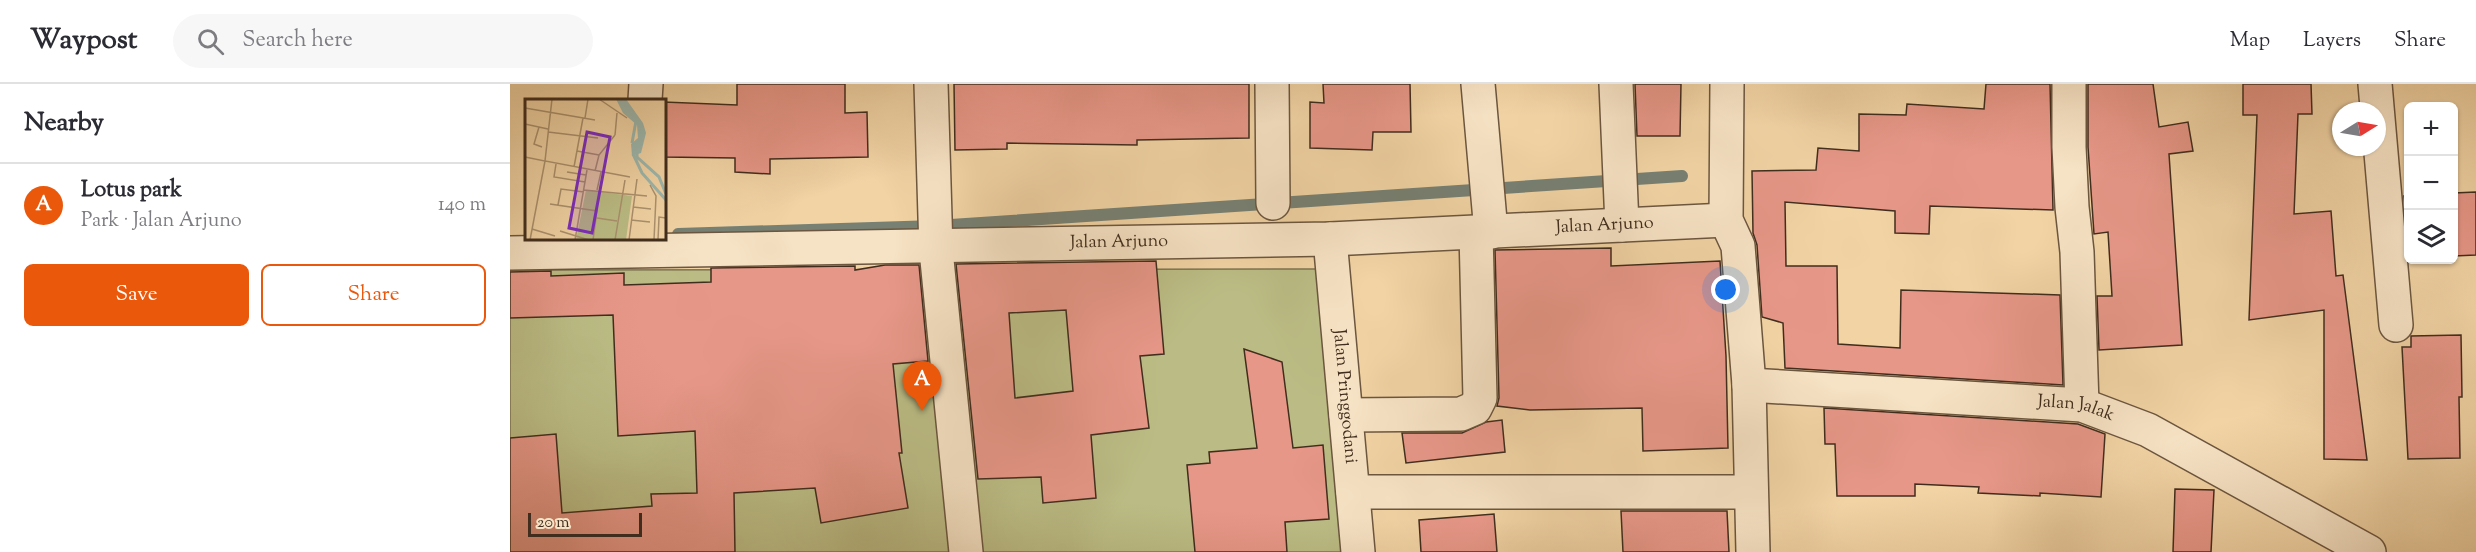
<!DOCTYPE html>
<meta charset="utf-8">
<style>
body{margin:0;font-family:"Sorts Mill Goudy",serif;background:#f7f7f7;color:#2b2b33}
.controls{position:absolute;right:18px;top:18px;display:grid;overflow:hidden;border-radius:9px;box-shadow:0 2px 4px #0004}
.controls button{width:54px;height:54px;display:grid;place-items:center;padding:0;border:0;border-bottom:2px solid #e1e1e2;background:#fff;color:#2b2b33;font:30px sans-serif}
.compass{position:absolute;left:1822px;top:18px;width:54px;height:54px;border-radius:50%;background:#fff;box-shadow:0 2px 4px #0004;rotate:79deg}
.scale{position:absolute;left:18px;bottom:15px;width:114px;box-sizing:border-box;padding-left:6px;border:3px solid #402d1d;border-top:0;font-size:16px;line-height:21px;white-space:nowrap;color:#402d1d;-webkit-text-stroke:4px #f6e2c4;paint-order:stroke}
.you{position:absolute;left:1216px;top:206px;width:21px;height:21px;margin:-15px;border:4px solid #fff;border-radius:50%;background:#1a73e8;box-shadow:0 0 0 9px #1a73e833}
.badge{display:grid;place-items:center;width:39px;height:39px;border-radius:50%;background:#ea580c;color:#fff;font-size:20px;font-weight:700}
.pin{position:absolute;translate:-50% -50px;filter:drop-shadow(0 2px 3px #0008)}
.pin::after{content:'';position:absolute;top:32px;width:21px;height:18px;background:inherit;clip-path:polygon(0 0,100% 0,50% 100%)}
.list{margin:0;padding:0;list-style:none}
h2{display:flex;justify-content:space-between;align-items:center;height:78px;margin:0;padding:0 24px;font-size:26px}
h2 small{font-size:20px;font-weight:400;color:#7c7c81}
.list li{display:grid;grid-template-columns:39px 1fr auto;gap:18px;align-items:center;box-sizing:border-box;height:84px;padding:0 24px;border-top:2px solid #e1e1e2}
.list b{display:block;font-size:22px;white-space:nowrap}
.list p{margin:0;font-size:20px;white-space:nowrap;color:#7c7c81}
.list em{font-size:20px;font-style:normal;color:#7c7c81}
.actions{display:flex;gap:12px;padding:18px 24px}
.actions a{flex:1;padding:14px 0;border:2px solid #ea580c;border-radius:9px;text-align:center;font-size:21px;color:#ea580c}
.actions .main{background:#ea580c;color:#fff}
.icon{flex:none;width:33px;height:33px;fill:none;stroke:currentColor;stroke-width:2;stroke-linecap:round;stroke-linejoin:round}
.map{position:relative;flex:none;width:1966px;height:468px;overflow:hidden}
header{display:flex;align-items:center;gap:36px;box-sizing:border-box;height:84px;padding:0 30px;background:#fff;border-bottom:2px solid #e1e1e2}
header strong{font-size:28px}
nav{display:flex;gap:33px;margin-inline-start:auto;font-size:21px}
.search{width:420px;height:54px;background:#f7f7f7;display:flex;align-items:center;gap:15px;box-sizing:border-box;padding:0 21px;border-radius:33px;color:#7c7c81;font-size:22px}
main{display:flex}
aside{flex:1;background:#fff}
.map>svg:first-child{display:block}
.green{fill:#bbbc85;stroke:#7e7451;stroke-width:1.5}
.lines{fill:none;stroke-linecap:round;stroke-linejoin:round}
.stream{stroke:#778073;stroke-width:12}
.building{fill:#e79788;stroke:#402d1d;stroke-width:1.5;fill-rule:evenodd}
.street-casing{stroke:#6c563f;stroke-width:36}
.street{stroke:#f6e2c4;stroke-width:33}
.labels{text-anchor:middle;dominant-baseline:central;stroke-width:5;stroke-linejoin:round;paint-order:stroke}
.street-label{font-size:18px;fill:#402d1d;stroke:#f6e2c4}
.inset-river{fill:none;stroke:#9cb7ad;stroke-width:3}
.inset-road{fill:none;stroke:#aa916e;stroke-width:1.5}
.view{fill:#7b2cbf;fill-opacity:0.15;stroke:#7b2cbf;stroke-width:3}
.inset-edge{fill:none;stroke:#402d1d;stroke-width:3}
</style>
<header>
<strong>Waypost</strong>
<div class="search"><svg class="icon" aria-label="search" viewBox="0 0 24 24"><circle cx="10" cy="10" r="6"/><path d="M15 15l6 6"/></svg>Search here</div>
<nav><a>Map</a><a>Layers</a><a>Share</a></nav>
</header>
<main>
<aside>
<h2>Nearby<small></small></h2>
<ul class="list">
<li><span class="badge">A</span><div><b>Lotus park</b><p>Park · Jalan Arjuno</p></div><em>140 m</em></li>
</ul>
<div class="actions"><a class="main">Save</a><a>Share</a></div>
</aside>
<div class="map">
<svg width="1966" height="468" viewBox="0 0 1966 468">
<rect width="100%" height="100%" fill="#f1d3a4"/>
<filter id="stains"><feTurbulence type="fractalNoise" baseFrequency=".00333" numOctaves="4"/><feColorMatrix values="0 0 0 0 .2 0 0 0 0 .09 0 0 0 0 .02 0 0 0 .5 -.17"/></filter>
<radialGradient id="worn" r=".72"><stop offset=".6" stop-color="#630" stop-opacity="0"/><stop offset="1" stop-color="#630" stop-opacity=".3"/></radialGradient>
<path class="green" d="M813,185L835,468H0V186Z"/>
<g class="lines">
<path class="stream" d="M168,150L426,142L1172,92"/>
</g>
<g class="building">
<path d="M227,0H335V29L357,28L358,73L260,75V90L225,88V74L154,73V18L227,21Z"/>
<path d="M444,0H739V54L627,56V61L497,59V65L445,66Z"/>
<path d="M813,0H900L901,48H863L862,66L800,64V18L814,19Z"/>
<path d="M1125,0H1171L1170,52H1127Z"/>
<path d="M1476,0H1540L1543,126L1420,122L1419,150L1385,149V127L1275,118L1276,182H1327L1328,260L1390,264L1391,206L1550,211L1553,301L1275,284L1273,239L1252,233L1247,161L1243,149L1242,87L1306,86L1308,64L1349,67V30L1396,31L1397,20L1474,25Z"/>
<path d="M1578,0H1643L1649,43L1678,38L1683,67L1659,70L1672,261L1589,266L1587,212H1602L1598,148L1584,150L1578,63Z"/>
<path d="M1733,0H1801L1802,30H1788L1784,130L1821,127L1826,192L1833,191L1857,376L1814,375V226L1739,236L1747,31H1733Z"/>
<path d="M1966,108V171L1944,172V109Z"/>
<path d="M1894,112H1899V168Z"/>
<path d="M1101,164V182L1210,177L1216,272L1218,364L1133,367L1132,324L1020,326L987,322L989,314L985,166Z"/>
<path d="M646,177L654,270L630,272L639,344L581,351L586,414L533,419L531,393L468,395L446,180ZM556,226L563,307L505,314L499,229Z"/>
<path d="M375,181H409L418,277L383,280L392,369H389L398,424L311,439L305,404L224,409L225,468H0V354L46,350L52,429L142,422L141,410L187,409L185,347L108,352L103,231L0,234V188L41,187V192L114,189V201L201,198V184L345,182V186Z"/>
<path d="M1951,251L1952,313H1949L1950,374L1898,375L1892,263H1901V252Z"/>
<path d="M734,265L772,278L783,364L813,361L819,435L775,438L777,468H685L677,381L700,379L699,368L747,364Z"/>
<path d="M1314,324L1568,340L1595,350L1591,413L1530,409V412L1468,409L1469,403L1405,400V412H1327L1325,360H1315Z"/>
<path d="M992,336L995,368L896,379L892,349H952L976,338Z"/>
<path d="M1665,405L1704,406L1701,468H1663Z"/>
<path d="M1111,427H1217L1219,468H1113Z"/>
<path d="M984,430L987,468H911L909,436Z"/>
</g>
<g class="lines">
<g class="street-casing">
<g id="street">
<path d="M421,0L426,166L456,468"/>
<path d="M762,0L763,119"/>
<path d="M968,0L981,148"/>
<path d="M1106,0L1112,141"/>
<path d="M1217,0L1216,136L1228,162L1239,301L1243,468"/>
<path d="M1559,0V63L1562,123L1567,168L1572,321"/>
<path d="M1865,0L1886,241"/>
<path d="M135,16L136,0"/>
<path id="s1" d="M820,155L848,468"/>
<path id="s2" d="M0,169L820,155L1216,136"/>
<path id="s3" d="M1239,301L1572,321L1638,346L1859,468"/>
<path d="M836,331L951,330L965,324L970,314L966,148"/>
<path d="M843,408H1241"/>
</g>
</g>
<use href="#street" class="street"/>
</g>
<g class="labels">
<g class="street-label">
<text stroke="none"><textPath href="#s2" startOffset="1095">Jalan Arjuno</textPath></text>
<text stroke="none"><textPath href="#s2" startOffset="609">Jalan Arjuno</textPath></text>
<text stroke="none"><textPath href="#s1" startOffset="158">Jalan Pringgodani</textPath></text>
<text stroke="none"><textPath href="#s3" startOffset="328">Jalan Jalak</textPath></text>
</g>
</g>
<g transform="translate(15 15)">
<rect width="141" height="141" fill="#f1d3a4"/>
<path d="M61,91L107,97L101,141H51Z" fill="#bbbc85"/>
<path d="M91,0H101L118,24L121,34L116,54L107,57L106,45L113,39L112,26L98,14Z" fill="#9cb7ad"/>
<path class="inset-river" d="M107,44L111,22M112,51V58L134,78L141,95M108,55L117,74L141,101"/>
<path class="inset-road" d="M27,0L20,62L105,78M74,0L102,19M0,9L70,21M60,19L63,0M0,25L23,30M14,28L9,45L17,48M23,33L73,39M90,36L92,14M52,52L74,56M0,58L20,62L5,141M31,65L29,78L60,83M49,68L58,19M70,72L74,56L90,36M42,73L61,76M125,86L131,97L129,141M59,91L122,97M72,91L76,73M25,105L72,112L68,141M33,106L36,90L59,93M108,108L126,110M72,119L92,122M106,121L125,123M7,130L30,137M35,132L64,141M50,141L62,71M90,141L100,81M104,141L112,80M133,141L134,118L141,119"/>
<path class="view" d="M62,33L85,38L67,134L44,129Z"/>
<rect width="141" height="141" class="inset-edge"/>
</g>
<rect width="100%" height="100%" filter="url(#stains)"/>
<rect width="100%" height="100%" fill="url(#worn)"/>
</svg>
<div class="controls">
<button>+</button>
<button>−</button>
<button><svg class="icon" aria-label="layers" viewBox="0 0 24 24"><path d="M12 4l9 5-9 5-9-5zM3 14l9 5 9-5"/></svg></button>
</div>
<svg class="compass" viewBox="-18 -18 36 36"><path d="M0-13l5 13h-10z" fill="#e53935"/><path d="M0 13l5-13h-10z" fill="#7c7c81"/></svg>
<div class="scale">20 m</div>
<div class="you"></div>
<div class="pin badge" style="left:412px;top:327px">A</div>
</div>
</main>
